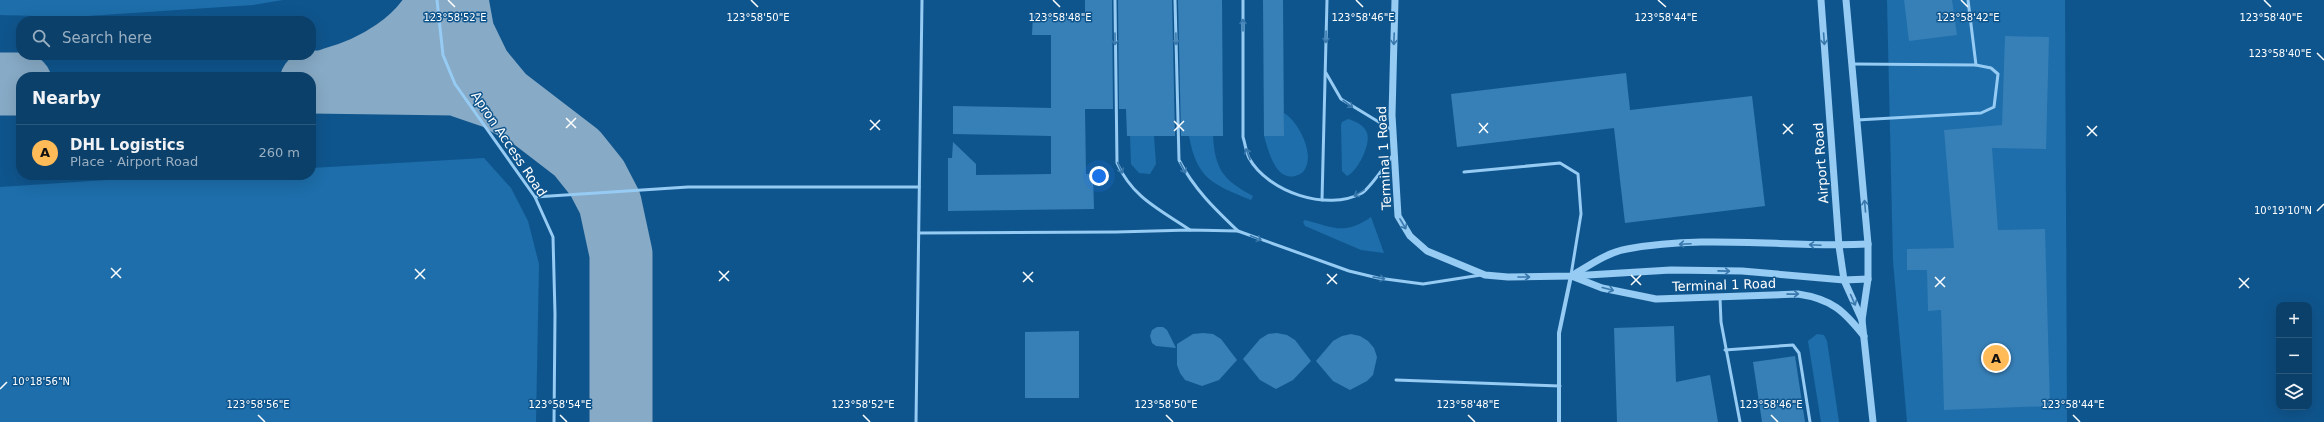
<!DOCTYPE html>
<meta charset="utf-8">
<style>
body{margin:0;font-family:"DejaVu Sans",sans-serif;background:#194b72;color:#f1f3f6}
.controls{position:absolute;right:12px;bottom:12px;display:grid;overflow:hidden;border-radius:8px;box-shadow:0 4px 16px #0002}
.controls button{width:36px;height:36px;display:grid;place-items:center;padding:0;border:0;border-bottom:1px solid #2b597e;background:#0b406a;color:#f1f3f6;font:20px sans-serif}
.you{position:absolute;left:1099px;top:176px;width:14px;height:14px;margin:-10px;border:3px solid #fff;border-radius:50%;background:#1a73e8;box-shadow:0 0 0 6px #1a73e833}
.badge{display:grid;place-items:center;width:26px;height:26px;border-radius:50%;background:#ffbb58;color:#111;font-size:13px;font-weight:700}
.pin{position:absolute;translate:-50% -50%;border:2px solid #fff;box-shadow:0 1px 4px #0006}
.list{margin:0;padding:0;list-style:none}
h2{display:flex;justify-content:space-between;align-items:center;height:52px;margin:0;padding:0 16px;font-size:17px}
h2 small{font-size:13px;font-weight:400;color:#9aafc1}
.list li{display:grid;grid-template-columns:26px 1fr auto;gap:12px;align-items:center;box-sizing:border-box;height:56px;padding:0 16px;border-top:1px solid #2b597e}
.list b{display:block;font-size:15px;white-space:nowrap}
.list p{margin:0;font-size:13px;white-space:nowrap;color:#9aafc1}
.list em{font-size:13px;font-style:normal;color:#9aafc1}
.icon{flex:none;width:22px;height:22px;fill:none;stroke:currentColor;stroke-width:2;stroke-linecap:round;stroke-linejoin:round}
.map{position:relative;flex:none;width:2324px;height:422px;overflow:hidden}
.search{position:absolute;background:#0b406a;box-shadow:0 4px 16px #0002;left:16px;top:16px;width:300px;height:44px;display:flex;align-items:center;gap:10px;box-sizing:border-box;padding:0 14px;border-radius:16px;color:#9aafc1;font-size:15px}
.panel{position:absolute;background:#0b406a;box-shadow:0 4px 16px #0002;left:16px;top:72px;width:300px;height:108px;border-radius:16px}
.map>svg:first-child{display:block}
.green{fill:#1d6eab}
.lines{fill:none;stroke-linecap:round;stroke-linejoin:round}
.taxiway{stroke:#87aac6;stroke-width:63}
.building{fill:#377fb7}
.service{stroke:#96cbf3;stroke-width:3}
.minor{stroke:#96cbf3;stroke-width:4}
.tertiary{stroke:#96cbf3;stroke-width:7}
.oneway{stroke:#3878ac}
.ticks{fill:none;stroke:#fff;stroke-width:1.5}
.labels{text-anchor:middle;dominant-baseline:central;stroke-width:3;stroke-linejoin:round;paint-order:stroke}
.street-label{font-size:13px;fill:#fff;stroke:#0f558d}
.ticks-label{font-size:10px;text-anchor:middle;fill:#fff;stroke:#0f558d;stroke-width:3;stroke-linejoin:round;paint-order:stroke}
</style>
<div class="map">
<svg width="2324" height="422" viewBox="0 0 2324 422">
<rect width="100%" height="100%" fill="#0f558d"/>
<g class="green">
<path d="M0,0H283L253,5L72,17L0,15Z"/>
<path d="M1887,0H2065L2067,422H1907L1893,261Z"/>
<path d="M1284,113C1298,121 1317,156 1303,172C1301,174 1298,175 1295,176C1275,181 1268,149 1264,136H1284Z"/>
<path d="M1348,119C1355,121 1364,125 1367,133C1371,144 1358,171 1347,176L1342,171L1341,125L1342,122Z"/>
<path d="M1130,136H1154L1156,164L1150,174L1139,173L1131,164Z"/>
<path d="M1189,136H1213C1215,169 1223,180 1253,196L1251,200C1213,184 1197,180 1189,136Z"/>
<path d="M484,158L511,188L528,221L539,264L536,422H0V187L183,175H311V168Z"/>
<path d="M1371,217L1384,253L1361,250L1305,226L1303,222L1305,220C1333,227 1344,236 1371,217Z"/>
<path d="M1817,334L1824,335L1827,341L1839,422H1821L1808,341Z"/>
</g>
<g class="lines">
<g class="taxiway">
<path d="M457,0L463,33L480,68L504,97L577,153L597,178L610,203L621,254V422"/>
<path d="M332,79C374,68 420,41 439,0"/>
<path d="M311,82L455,84L496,98L519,111"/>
<path d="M0,84H21"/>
</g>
</g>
<g class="building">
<path d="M1085,0H1112L1113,109H1085L1086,174H1093L1094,209L948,211V158H952L953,142L976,164V175L1051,174V136L953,134V106L1051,108V35H1032L1033,14L1085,13Z"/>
<path d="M1118,0H1172L1175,136H1127L1126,109H1119Z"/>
<path d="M1178,0H1222L1223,136H1181Z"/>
<path d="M1263,0H1283L1284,136H1264Z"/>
<path d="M1904,0H1952L1957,35L1909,41Z"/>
<path d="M2005,36L2049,37L2046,149L1992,148L1998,230L2045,229L2050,406L1944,410L1941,310L1928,311L1927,270H1907V249L1954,248L1944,130L2002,125Z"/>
<path d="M1626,73L1630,110L1752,96L1765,206L1625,223L1614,128L1457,147L1451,94Z"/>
<path d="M1674,326L1676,382L1710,375L1718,422H1617L1614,328Z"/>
<path d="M1157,327H1163L1167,330L1176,348L1156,346L1152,343L1150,336L1152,330Z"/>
<path d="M1079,331V398H1025V332Z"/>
<path d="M1203,333L1213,334L1221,339L1237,360L1219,380L1202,386L1185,380L1180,373L1177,365V344L1193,334Z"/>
<path d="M1277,333L1287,335L1295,340L1311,361L1293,380L1276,389L1260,380L1243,359L1260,339L1268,334Z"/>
<path d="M1351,334L1360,336L1368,341L1374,348L1377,357L1373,375L1367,381L1350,390L1333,381L1316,361L1333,341L1342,336Z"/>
<path d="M1795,356L1805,422H1762L1753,362Z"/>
</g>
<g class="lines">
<g class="service">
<path d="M437,0L443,55L455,84L535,197L553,237L555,314L554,422"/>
<path d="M1115,0L1117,163C1133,198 1159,209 1190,230"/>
<path d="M1175,0L1179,160C1194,189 1215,209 1238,231"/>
<path d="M1243,0V137C1245,143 1246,152 1249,158C1268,192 1327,212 1362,193C1371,187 1385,165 1393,155"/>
<path d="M1853,64L1976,65L1968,0"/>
<path d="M1326,73L1341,99L1392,130"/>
<path d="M1857,120L1981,113L1994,107L1998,74L1991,68L1976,65"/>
<path d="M1464,172L1560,163L1578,174L1581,214L1571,275"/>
<path d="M535,197L688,187H919"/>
<path d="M1322,200L1327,0"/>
<path d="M919,233L1116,232L1190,230L1238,231L1349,271L1378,278L1423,284L1481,275"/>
<path d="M1720,298L1721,322L1740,422"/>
<path d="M1725,350L1793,345L1799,353L1810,422"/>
<path d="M1396,380L1560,386"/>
<path d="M916,422L922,0"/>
</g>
<path class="minor" d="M1559,422V333L1571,276"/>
<g class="tertiary">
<path d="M1395,0L1392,115L1398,216L1410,236L1427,251L1485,275L1508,277L1571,276L1671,270L1742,271L1844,280L1868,279"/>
<path d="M1821,0L1839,246L1844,280L1862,320L1873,422"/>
<path d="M1846,0L1868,244V279L1862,320"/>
<path d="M1573,275C1590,265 1608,252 1627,249C1707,234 1788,248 1868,244"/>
<path d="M1574,277L1602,288L1656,299L1798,294C1832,299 1844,311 1864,336"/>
</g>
</g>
<defs><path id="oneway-shaft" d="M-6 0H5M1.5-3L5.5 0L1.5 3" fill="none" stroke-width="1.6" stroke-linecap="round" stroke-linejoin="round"/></defs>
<g class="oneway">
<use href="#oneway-shaft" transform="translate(1243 25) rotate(-90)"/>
<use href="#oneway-shaft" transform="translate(1326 37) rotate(91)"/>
<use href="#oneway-shaft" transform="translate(1115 39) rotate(90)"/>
<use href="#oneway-shaft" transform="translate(1176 39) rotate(89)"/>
<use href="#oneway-shaft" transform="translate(1394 39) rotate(92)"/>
<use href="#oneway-shaft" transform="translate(1824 39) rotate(86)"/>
<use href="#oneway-shaft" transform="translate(1348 104) rotate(37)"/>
<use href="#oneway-shaft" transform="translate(1248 154) rotate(-111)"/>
<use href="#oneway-shaft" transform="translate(1120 168) rotate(66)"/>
<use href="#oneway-shaft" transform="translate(1183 168) rotate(63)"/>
<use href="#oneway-shaft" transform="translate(1359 193) rotate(149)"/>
<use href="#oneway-shaft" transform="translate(1865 206) rotate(-95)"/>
<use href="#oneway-shaft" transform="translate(1403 224) rotate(59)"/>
<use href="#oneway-shaft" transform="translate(1256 238) rotate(22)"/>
<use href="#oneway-shaft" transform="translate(1685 244) rotate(177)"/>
<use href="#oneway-shaft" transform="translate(1815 245) rotate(-177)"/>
<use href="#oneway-shaft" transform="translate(1724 271) rotate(1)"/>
<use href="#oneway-shaft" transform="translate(1524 277)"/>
<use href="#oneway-shaft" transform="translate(1379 278) rotate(9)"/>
<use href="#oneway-shaft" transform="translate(1608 289) rotate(15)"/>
<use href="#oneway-shaft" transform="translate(1793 294) rotate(-1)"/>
<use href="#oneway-shaft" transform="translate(1853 300) rotate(66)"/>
</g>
<path class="ticks" d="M448,0L455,7M751,0L758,7M1053,0L1060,7M1356,0L1363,7M1658,0L1666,7M1961,0L1968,7M2264,0L2271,7M2317,53L2324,60M566,118L576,128M870,120L880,130M1174,121L1184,131M1479,123L1488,133M1783,124L1793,134M2087,126L2097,136M566,128L576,118M870,130L880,120M1174,131L1184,121M1479,133L1488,123M1783,134L1793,124M2087,136L2097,126M2317,211L2324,204M111,268L121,278M415,269L425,279M719,271L729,281M1023,272L1033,282M1327,274L1337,284M1631,275L1641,285M1935,277L1945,287M111,278L121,268M2239,278L2249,288M415,279L425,269M719,281L729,271M1023,282L1033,272M1327,284L1337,274M1631,285L1641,275M1935,287L1945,277M2239,288L2249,278M0,389L7,382M258,415L265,422M560,415L567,422M863,415L870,422M1166,415L1173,422M1468,415L1475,422M1771,415L1778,422M2073,415L2080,422"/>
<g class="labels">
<g class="street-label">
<text transform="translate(509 144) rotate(56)">Apron Access Road</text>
<text transform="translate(1384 158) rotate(-93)">Terminal 1 Road</text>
<text transform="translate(1821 163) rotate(-94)">Airport Road</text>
<text transform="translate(1724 285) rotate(-2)">Terminal 1 Road</text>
</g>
</g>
<g class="ticks-label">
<text x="455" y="21">123°58'52"E</text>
<text x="758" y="21">123°58'50"E</text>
<text x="1060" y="21">123°58'48"E</text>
<text x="1363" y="21">123°58'46"E</text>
<text x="1666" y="21">123°58'44"E</text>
<text x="1968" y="21">123°58'42"E</text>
<text x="2271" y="21">123°58'40"E</text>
<text x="2280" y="57">123°58'40"E</text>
<text x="2283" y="214">10°19'10"N</text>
<text x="41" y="385">10°18'56"N</text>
<text x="258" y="408">123°58'56"E</text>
<text x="560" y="408">123°58'54"E</text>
<text x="863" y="408">123°58'52"E</text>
<text x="1166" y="408">123°58'50"E</text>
<text x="1468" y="408">123°58'48"E</text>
<text x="1771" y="408">123°58'46"E</text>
<text x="2073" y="408">123°58'44"E</text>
</g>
</svg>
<div class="controls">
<button>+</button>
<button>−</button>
<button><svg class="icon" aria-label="layers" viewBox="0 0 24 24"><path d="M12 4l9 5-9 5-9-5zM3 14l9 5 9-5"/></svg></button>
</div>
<div class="you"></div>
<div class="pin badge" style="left:1996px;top:358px">A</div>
<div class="search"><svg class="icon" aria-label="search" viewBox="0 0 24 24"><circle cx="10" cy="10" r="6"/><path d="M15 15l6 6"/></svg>Search here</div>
<section class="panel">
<h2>Nearby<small></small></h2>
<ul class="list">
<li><span class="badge">A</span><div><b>DHL Logistics</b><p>Place · Airport Road</p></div><em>260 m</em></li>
</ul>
</section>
</div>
